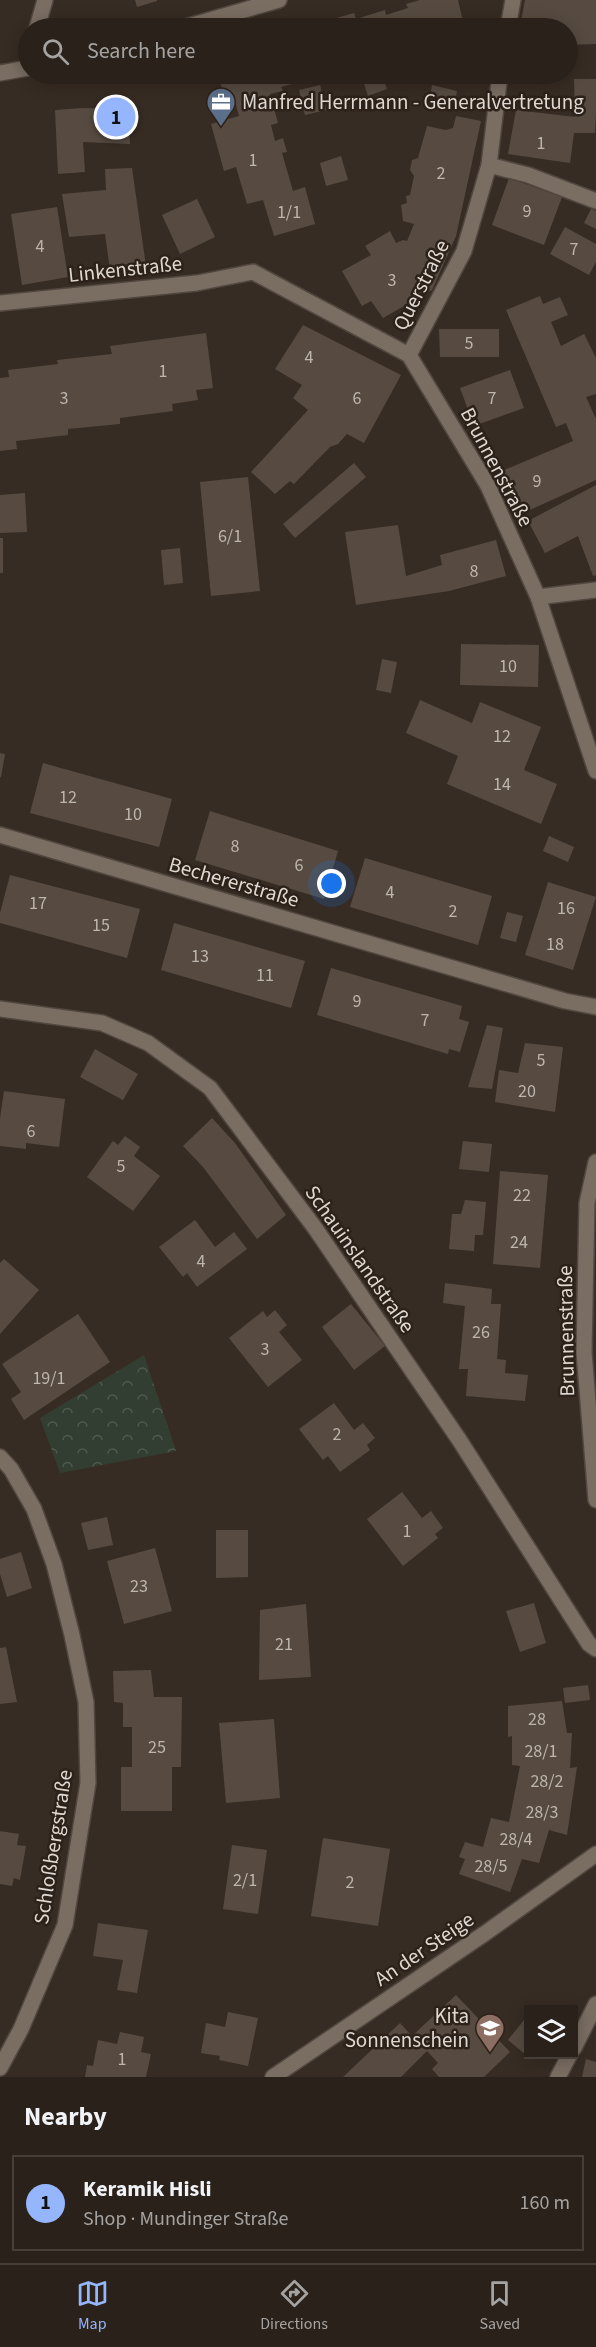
<!DOCTYPE html>
<meta charset="utf-8">
<style>
body{margin:0;font-family:"Source Sans 3",sans-serif;background:#312923;color:#f1f3f6}
.controls{position:absolute;right:18px;bottom:18px;display:grid;overflow:hidden;border-radius:0px;box-shadow:0 3px 15px #0003}
.controls button{width:54px;height:54px;display:grid;place-items:center;padding:0;border:0;border-bottom:2px solid #453e39;background:#29211a;color:#f1f3f6;font:30px sans-serif}
.you{position:absolute;left:332px;top:884px;width:21px;height:21px;margin:-15px;border:4px solid #fff;border-radius:50%;background:#1a73e8;box-shadow:0 0 0 9px #1a73e833}
.badge{display:grid;place-items:center;width:39px;height:39px;border-radius:50%;background:#95b6fd;color:#111;font-size:20px;font-weight:700}
.pin{position:absolute;translate:-50% -50%;border:3px solid #fff;box-shadow:0 2px 6px #0006}
.list{margin:0;padding:0;list-style:none}
h2{display:flex;justify-content:space-between;align-items:center;height:78px;margin:0;padding:0 24px;font-size:26px}
h2 small{font-size:20px;font-weight:400;color:#a5a3a2}
.list li{display:grid;grid-template-columns:39px 1fr auto;gap:18px;align-items:center;box-sizing:border-box;height:96px;margin:0 12px 12px;padding:0 12px;border:2px solid #453e39;border-radius:0px}
.list b{display:block;font-size:22px;white-space:nowrap}
.list p{margin:0;font-size:20px;white-space:nowrap;color:#a5a3a2}
.list em{font-size:20px;font-style:normal;color:#a5a3a2}
.icon{flex:none;width:33px;height:33px;fill:none;stroke:currentColor;stroke-width:2;stroke-linecap:round;stroke-linejoin:round}
.map{position:relative;flex:none;width:596px;height:2077px;overflow:hidden}
.search{position:absolute;background:#29211a;box-shadow:0 3px 15px #0003;left:18px;right:18px;top:18px;height:66px;display:flex;align-items:center;gap:15px;box-sizing:border-box;padding:0 21px;border-radius:33px;color:#a5a3a2;font-size:22px}
.sheet{height:186px;background:#29211a}
nav{display:flex;justify-content:space-around;align-items:center;box-sizing:border-box;height:84px;border-top:2px solid #453e39;background:#29211a;font-size:16px;color:#a5a3a2}
nav a{display:grid;justify-items:center;gap:3px}
nav .on{color:#95b6fd}
.map>svg:first-child{display:block}
.park{fill:url(#park-crowns)}
.building{fill:#574b41}
.lines{fill:none;stroke-linecap:round;stroke-linejoin:round}
.street-casing{stroke:#51473f;stroke-width:18}
.street{stroke:#7a6d62;stroke-width:15}
.labels{text-anchor:middle;dominant-baseline:central;stroke-width:5;stroke-linejoin:round;paint-order:stroke}
.number-label{font-size:18px;fill:#bdb5ae}
.poi-label{font-size:21px;fill:#dfd8d2;stroke:#2d2219;text-anchor:start}
.street-label{font-size:21px;fill:#dfd8d2;stroke:#2d2219}
</style>
<div class="map">
<svg width="596" height="2077" viewBox="0 0 596 2077">
<defs>
<pattern id="park-crowns" width="20" height="18" patternUnits="userSpaceOnUse" patternTransform="scale(1.5)"><rect width="20" height="18" fill="#323e31"/><path d="M2 6a3 3 0 1 1 6 0M12 15a3 3 0 1 1 6 0" fill="none" stroke="#4f594e"/></pattern>
</defs>
<rect width="100%" height="100%" fill="#372c23"/>
<path class="park" d="M144,1355L176,1451L60,1473L40,1418Z"/>
<g class="building">
<path d="M135,0H157V1L137,7Z"/>
<path d="M420,0H458L464,26L457,28H302L354,13L356,19L385,10L386,15L408,8L406,4Z"/>
<path d="M525,0H596V44L568,45V28H556L521,21Z"/>
<path d="M218,74H343L320,81L318,77L281,87L283,91L270,94L278,123L271,125L275,141L283,138L287,152L282,153L293,191L305,187L315,224L274,236L263,200L247,204L236,167L224,171L211,124L239,116L235,101L226,103Z"/>
<path d="M361,74H382L387,89L368,96Z"/>
<path d="M574,79H596V111L595,133H574L570,163L508,154L516,110L575,117Z"/>
<path d="M320,85L326,110L305,115L299,90Z"/>
<path d="M432,85L457,91L454,107L429,102Z"/>
<path d="M82,108L128,109L130,144L83,142L85,172L58,174L55,110Z"/>
<path d="M456,116L481,121L456,236L432,290L383,318L371,301L362,306L342,271L371,255L365,246L390,231L396,243L403,240L407,241L414,224L403,221L401,205L407,203L406,196L410,195L414,176L410,170L412,160L418,158L427,126L446,130L453,128Z"/>
<path d="M341,156L348,180L326,186L320,163Z"/>
<path d="M132,168L146,266L110,270L105,234L69,237L62,194L106,190L105,169Z"/>
<path d="M509,178L562,197L544,245L492,225Z"/>
<path d="M197,199L215,237L180,254L162,215Z"/>
<path d="M57,207L68,277L22,285L11,214Z"/>
<path d="M591,209L596,211V229L584,223Z"/>
<path d="M565,227L596,244V262L589,275L550,254Z"/>
<path d="M540,296L543,304L560,297L568,315L551,322L561,346L584,334L596,358V394L586,397L596,419V480L521,514L502,471L573,441L566,423L556,427L506,310Z"/>
<path d="M303,325L401,375L364,443L347,434L338,444L330,447L294,484L290,481L275,494L251,472L308,410L293,398L302,385L275,369Z"/>
<path d="M439,329H499V357H440Z"/>
<path d="M206,333L213,388L196,390L198,400L172,404L173,411L120,418V424L68,429V435L16,441L17,449L0,451V378L9,377L8,370L58,364L57,360L112,354L110,346Z"/>
<path d="M510,370L524,408L474,426L460,388Z"/>
<path d="M354,463L366,477L295,538L283,524Z"/>
<path d="M248,477L260,591L211,596L200,482Z"/>
<path d="M596,485V575L593,576L578,536L545,553L528,521Z"/>
<path d="M25,493L27,532L0,533V495Z"/>
<path d="M398,525L406,576L442,565L440,555L496,540L506,576L449,591L356,605L345,532Z"/>
<rect x="0" y="538" width="3" height="35"/>
<path d="M180,548L183,583L164,585L161,550Z"/>
<path d="M461,644L539,645L538,687L460,685Z"/>
<path d="M382,659L397,662L391,693L376,690Z"/>
<path d="M420,700L472,723L480,702L541,727L524,770L557,784L541,824L447,784L458,756L406,733Z"/>
<path d="M0,753L5,754L1,777H0Z"/>
<path d="M43,763L172,799L159,847L30,813Z"/>
<path d="M210,811L338,851L324,899L195,860Z"/>
<path d="M549,836L574,847L568,862L543,851Z"/>
<path d="M365,858L492,896L478,945L350,907Z"/>
<path d="M10,875L140,909L127,958L0,923V913Z"/>
<path d="M548,882L596,897L573,970L525,955Z"/>
<path d="M507,912L523,916L516,942L500,938Z"/>
<path d="M174,923L305,961L291,1008L161,970Z"/>
<path d="M331,968L462,1006L459,1019L469,1022L460,1052L449,1049L448,1054L317,1015Z"/>
<path d="M487,1025L503,1028L492,1089L468,1087Z"/>
<path d="M525,1043L563,1047L555,1112L495,1102L499,1070L518,1073Z"/>
<path d="M95,1049L138,1074L123,1100L80,1077Z"/>
<path d="M4,1091L65,1099L59,1147L26,1143V1149L0,1146V1118Z"/>
<path d="M212,1118L235,1143L286,1215L257,1239L203,1167L183,1146Z"/>
<path d="M125,1136L140,1147L134,1156L160,1176L133,1211L87,1177L113,1141L118,1145Z"/>
<path d="M463,1141L492,1144L489,1172L459,1169Z"/>
<path d="M500,1171L548,1175L540,1268L493,1264Z"/>
<path d="M465,1200L486,1202L483,1235H475L474,1251L449,1249L452,1214H461Z"/>
<path d="M195,1220L215,1247L234,1232L247,1249L197,1287L187,1273L183,1277L159,1247Z"/>
<path d="M4,1259L39,1290L0,1334V1263Z"/>
<path d="M445,1283L492,1289L491,1304H501L497,1359L506,1360L505,1373L528,1375L525,1401L466,1396L468,1369H459L465,1306L443,1303Z"/>
<path d="M351,1304L385,1346L354,1370L322,1327Z"/>
<path d="M275,1310L287,1325L279,1332L302,1360L268,1387L229,1338L263,1311L267,1317Z"/>
<path d="M78,1314L110,1362L24,1420L11,1399L21,1392L2,1364Z"/>
<path d="M334,1403L354,1430L363,1423L375,1438L367,1445L370,1450L340,1472L328,1456L323,1460L299,1429Z"/>
<path d="M402,1492L422,1518L431,1511L443,1528L435,1534L438,1538L403,1566L367,1519Z"/>
<path d="M107,1517L113,1545L88,1550L81,1523Z"/>
<path d="M216,1530H248V1577L216,1578Z"/>
<path d="M155,1548L172,1611L124,1624L107,1561Z"/>
<path d="M21,1552L32,1588L7,1597L0,1574V1559Z"/>
<path d="M534,1603L546,1643L520,1652L506,1611Z"/>
<path d="M306,1604L311,1677L259,1680L260,1610Z"/>
<path d="M6,1647L17,1702L0,1704V1648Z"/>
<path d="M151,1670L154,1697H182L181,1767H172V1811H121V1767H132V1727H123V1703L114,1702L113,1671Z"/>
<path d="M588,1685L590,1700L565,1703L563,1688Z"/>
<path d="M562,1701L567,1733H572L570,1768L577,1767L567,1835L549,1830L539,1863L522,1859L510,1892L459,1874L465,1859L459,1857L465,1842L483,1847L491,1818L509,1822L520,1766L512,1765V1736L508,1737V1706Z"/>
<path d="M274,1719L280,1798L226,1803L219,1723Z"/>
<path d="M0,1831L19,1834L17,1845L26,1846L20,1880L14,1878L12,1886L0,1884Z"/>
<path d="M323,1838L390,1849L378,1926L311,1916Z"/>
<path d="M232,1845L267,1850L258,1914L223,1909Z"/>
<path d="M98,1923L148,1930L137,1993L117,1990L123,1960L93,1956Z"/>
<path d="M456,1995L510,2052L484,2077H439L432,2069L438,2063L427,2051L401,2077H343L400,2023L412,2036Z"/>
<path d="M228,2012L258,2018L248,2066L219,2060L220,2056L201,2053L206,2023L225,2027Z"/>
<path d="M528,2015V2053L526,2055L508,2040Z"/>
<path d="M120,2032L144,2037L141,2052L151,2054L146,2077H85L87,2065L93,2066L98,2040L117,2044Z"/>
<path d="M586,2059L596,2062V2077H582Z"/>
</g>
<g class="lines">
<g class="street-casing">
<g id="street">
<path d="M37,28L45,0"/>
<path d="M182,28L279,0"/>
<path d="M508,28L513,0"/>
<path d="M0,73L28,68"/>
<path d="M489,165L528,175L596,201"/>
<path d="M0,303L197,283L253,272L409,355L488,486L538,597L596,771"/>
<path d="M409,355L464,251L489,165L500,74"/>
<path d="M538,597L596,590"/>
<path d="M0,835L565,1001L596,1007"/>
<path d="M0,1009L102,1023L148,1043L210,1088L315,1228L460,1441L589,1644L596,1649"/>
<path d="M596,1162L587,1203L584,1352L596,1500"/>
<path d="M0,1457L11,1469L34,1509L54,1564L72,1635L86,1702L88,1783L65,1925L21,2029L0,2068"/>
<path d="M574,2048L596,2004"/>
<path d="M273,2077L484,1934L596,1854"/>
<path d="M558,2077L570,2054"/>
</g>
</g>
<use href="#street" class="street"/>
</g>
<defs>
<g id="office-pin" transform="scale(1.5)"><path d="M0 17L-7.5 6A9.5 9.5 0 1 1 7.5 6Z" fill="#5c6f8a" stroke="#2d2219"/><path d="M-6-3h4V-5.5h4V-3h4V5H-6ZM-1-4.5V-3h2v-1.5ZM-6 0V1H6V0Z" fill="#fff"/></g>
<g id="school-pin" transform="scale(1.5)"><path d="M0 17L-7.5 6A9.5 9.5 0 1 1 7.5 6Z" fill="#8d6e63" stroke="#2d2219"/><path d="M0-5L7-2L0 1L-7-2ZM-4 1L0 2.5L4 1V4Q0 6-4 4Z" fill="#fff"/></g>
</defs>
<g fill-rule="evenodd">
<use href="#office-pin" x="221" y="102"/>
<use href="#school-pin" x="490" y="2028"/>
</g>
<g class="labels">
<g class="number-label">
<text x="541" y="143">1</text>
<text x="253" y="160">1</text>
<text x="441" y="173">2</text>
<text x="527" y="211">9</text>
<text x="289" y="212">1/1</text>
<text x="40" y="246">4</text>
<text x="574" y="249">7</text>
<text x="392" y="280">3</text>
<text x="469" y="343">5</text>
<text x="309" y="357">4</text>
<text x="163" y="371">1</text>
<text x="64" y="398">3</text>
<text x="357" y="398">6</text>
<text x="492" y="398">7</text>
<text x="537" y="481">9</text>
<text x="230" y="536">6/1</text>
<text x="474" y="571">8</text>
<text x="508" y="666">10</text>
<text x="502" y="736">12</text>
<text x="502" y="784">14</text>
<text x="68" y="797">12</text>
<text x="133" y="814">10</text>
<text x="235" y="846">8</text>
<text x="299" y="865">6</text>
<text x="390" y="892">4</text>
<text x="38" y="903">17</text>
<text x="566" y="908">16</text>
<text x="453" y="911">2</text>
<text x="101" y="925">15</text>
<text x="555" y="944">18</text>
<text x="200" y="956">13</text>
<text x="265" y="975">11</text>
<text x="357" y="1001">9</text>
<text x="425" y="1020">7</text>
<text x="541" y="1060">5</text>
<text x="527" y="1091">20</text>
<text x="31" y="1131">6</text>
<text x="121" y="1166">5</text>
<text x="522" y="1195">22</text>
<text x="519" y="1242">24</text>
<text x="201" y="1261">4</text>
<text x="481" y="1332">26</text>
<text x="265" y="1349">3</text>
<text x="49" y="1378">19/1</text>
<text x="337" y="1434">2</text>
<text x="407" y="1531">1</text>
<text x="139" y="1586">23</text>
<text x="284" y="1644">21</text>
<text x="537" y="1719">28</text>
<text x="157" y="1747">25</text>
<text x="541" y="1751">28/1</text>
<text x="547" y="1781">28/2</text>
<text x="542" y="1812">28/3</text>
<text x="516" y="1839">28/4</text>
<text x="491" y="1866">28/5</text>
<text x="245" y="1880">2/1</text>
<text x="350" y="1882">2</text>
<text x="122" y="2059">1</text>
</g>
<g class="poi-label">
<text x="242" y="102">Manfred Herrmann - Generalvertretung</text>
<text x="469" y="2016" text-anchor="end">Kita<tspan x="469" dy="24">Sonnenschein</tspan></text>
</g>
<g class="street-label">
<text transform="translate(125 269) rotate(-6)">Linkenstraße</text>
<text transform="translate(421 285) rotate(-63)">Querstraße</text>
<text transform="translate(497 467) rotate(62)">Brunnenstraße</text>
<text transform="translate(234 882) rotate(16)">Bechererstraße</text>
<text transform="translate(360 1259) rotate(55)">Schauinslandstraße</text>
<text transform="translate(566 1331) rotate(-91)">Brunnenstraße</text>
<text transform="translate(53 1847) rotate(-81)">Schloßbergstraße</text>
<text transform="translate(424 1949) rotate(-34)">An der Steige</text>
</g>
</g>
</svg>
<div class="controls">
<button><svg class="icon" aria-label="layers" viewBox="0 0 24 24"><path d="M12 4l9 5-9 5-9-5zM3 14l9 5 9-5"/></svg></button>
</div>
<div class="you"></div>
<div class="pin badge" style="left:116px;top:117px">1</div>
<div class="search"><svg class="icon" aria-label="search" viewBox="0 0 24 24"><circle cx="10" cy="10" r="6"/><path d="M15 15l6 6"/></svg>Search here</div>
</div>
<section class="sheet">
<h2>Nearby<small></small></h2>
<ul class="list">
<li><span class="badge">1</span><div><b>Keramik Hisli</b><p>Shop · Mundinger Straße</p></div><em>160 m</em></li>
</ul>
</section>
<nav>
<a class="on"><svg class="icon" aria-label="map" viewBox="0 0 24 24"><path d="M3 6l6-2 6 2 6-2v14l-6 2-6-2-6 2zM9 4v14M15 6v14"/></svg>Map</a>
<a><svg class="icon" aria-label="directions" viewBox="0 0 24 24"><path d="M12 3l9 9-9 9-9-9zM9 14v-3h6M13 9l2 2-2 2"/></svg>Directions</a>
<a><svg class="icon" aria-label="saved" viewBox="0 0 24 24"><path d="M7 4h10v16l-5-4-5 4z"/></svg>Saved</a>
</nav>
